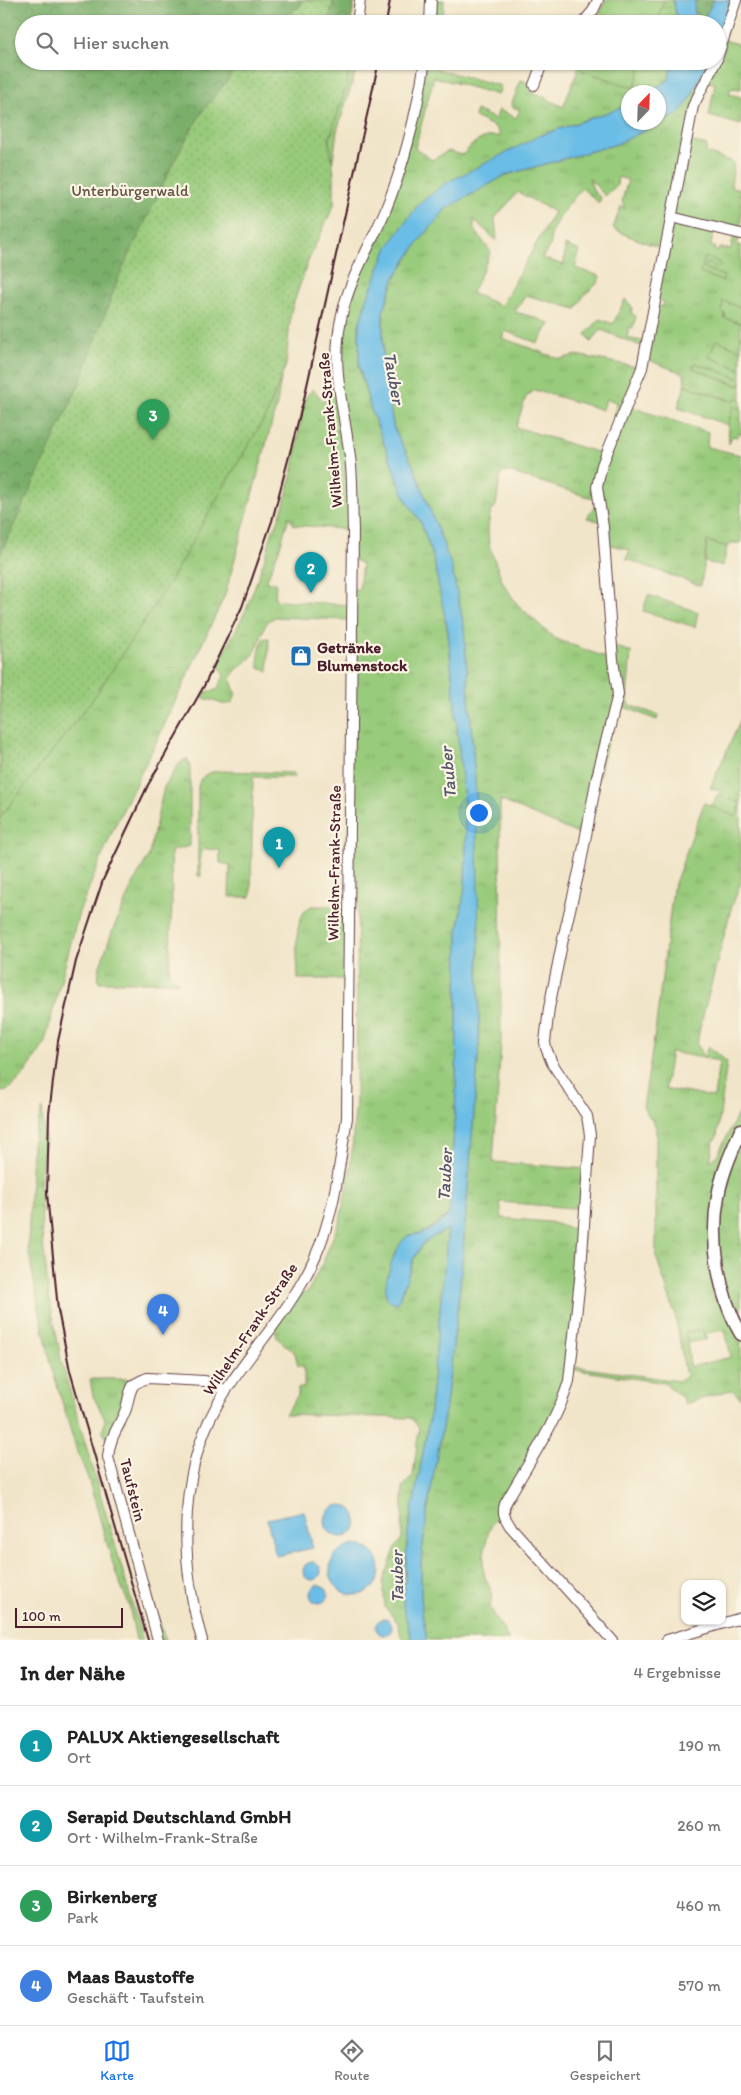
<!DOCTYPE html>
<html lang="de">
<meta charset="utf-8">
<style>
body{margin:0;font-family:Itim,sans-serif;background:#f6f6f6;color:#222}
.controls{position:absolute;right:15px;bottom:15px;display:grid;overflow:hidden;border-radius:10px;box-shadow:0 1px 4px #0004}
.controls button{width:45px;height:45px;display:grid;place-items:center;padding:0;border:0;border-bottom:1px solid #e0e0e0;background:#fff;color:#222;font:25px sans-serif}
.compass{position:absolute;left:621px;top:85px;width:45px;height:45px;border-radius:50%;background:#fff;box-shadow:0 1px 4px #0004;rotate:23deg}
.scale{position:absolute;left:15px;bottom:12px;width:108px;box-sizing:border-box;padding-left:5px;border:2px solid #4a1f2b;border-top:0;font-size:14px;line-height:18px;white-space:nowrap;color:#4a1f2b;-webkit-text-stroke:4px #fcf5e5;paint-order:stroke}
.you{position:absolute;left:478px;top:812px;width:18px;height:18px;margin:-12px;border:4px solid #fff;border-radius:50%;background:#1a73e8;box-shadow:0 0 0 8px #1a73e833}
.badge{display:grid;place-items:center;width:32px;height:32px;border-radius:50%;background:#1a73e8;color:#fff;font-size:16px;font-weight:700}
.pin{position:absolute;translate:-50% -41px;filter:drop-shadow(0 1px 2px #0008)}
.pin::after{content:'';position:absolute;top:26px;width:18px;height:15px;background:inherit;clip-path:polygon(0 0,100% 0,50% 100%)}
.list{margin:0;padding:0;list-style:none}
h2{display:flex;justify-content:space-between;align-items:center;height:65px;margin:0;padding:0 20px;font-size:21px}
h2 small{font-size:16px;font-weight:400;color:#767676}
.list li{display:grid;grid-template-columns:32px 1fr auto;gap:15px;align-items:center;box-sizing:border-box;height:80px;padding:0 20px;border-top:1px solid #e0e0e0}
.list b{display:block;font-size:19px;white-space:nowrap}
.list p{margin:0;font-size:16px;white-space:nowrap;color:#767676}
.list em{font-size:16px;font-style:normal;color:#767676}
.icon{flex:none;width:28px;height:28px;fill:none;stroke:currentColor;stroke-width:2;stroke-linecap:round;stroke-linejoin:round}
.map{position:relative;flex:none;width:741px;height:1640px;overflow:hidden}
.search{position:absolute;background:#fff;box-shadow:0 1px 4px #0004;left:15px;right:15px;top:15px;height:55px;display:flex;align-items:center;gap:12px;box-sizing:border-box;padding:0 18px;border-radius:28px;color:#767676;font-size:19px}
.sheet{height:385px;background:#fff}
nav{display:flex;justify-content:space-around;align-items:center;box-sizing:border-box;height:70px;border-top:1px solid #e0e0e0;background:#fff;font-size:14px;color:#767676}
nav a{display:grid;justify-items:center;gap:2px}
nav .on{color:#1a73e8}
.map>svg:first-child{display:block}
.grass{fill:url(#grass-tufts);stroke:#727553;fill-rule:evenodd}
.forest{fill:url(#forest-crowns);stroke:#62674b}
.park{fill:url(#park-dots);stroke:#727553}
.garden{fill:#99cb7b;stroke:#727553}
.water{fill:#6abde6;stroke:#5a6e88}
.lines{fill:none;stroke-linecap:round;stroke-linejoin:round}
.minor-casing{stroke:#633d43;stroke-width:12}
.major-casing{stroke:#633d43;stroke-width:15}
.minor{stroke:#fff;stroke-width:10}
.major{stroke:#fff;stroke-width:12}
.rail{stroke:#4a1f2b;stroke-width:2}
.labels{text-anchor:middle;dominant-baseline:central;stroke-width:4.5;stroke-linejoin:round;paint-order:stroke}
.park-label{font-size:16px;fill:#625343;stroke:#fcf5e5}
.street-label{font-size:16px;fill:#4a1f2b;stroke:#fcf5e5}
.poi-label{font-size:16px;font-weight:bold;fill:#4a1f2b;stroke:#fcf5e5;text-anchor:start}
.water-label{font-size:18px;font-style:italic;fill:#55566c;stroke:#fcf5e5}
</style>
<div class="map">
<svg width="741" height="1640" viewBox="0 0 741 1640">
<defs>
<pattern id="grass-tufts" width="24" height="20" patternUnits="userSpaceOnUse" patternTransform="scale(1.25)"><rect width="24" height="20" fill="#99cb7b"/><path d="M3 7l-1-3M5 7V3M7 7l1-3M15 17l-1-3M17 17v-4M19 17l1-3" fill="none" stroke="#85ae6a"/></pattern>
<pattern id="forest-crowns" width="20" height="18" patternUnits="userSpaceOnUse" patternTransform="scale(1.25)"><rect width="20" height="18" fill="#7aaf6b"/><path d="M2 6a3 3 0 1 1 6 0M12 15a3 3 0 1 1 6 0" fill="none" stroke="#668e58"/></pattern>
<pattern id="park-dots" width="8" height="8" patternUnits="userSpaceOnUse" patternTransform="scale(1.25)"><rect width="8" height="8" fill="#99cb7b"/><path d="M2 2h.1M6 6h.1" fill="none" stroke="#85ae6a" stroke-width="1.8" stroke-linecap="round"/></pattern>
</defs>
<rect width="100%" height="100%" fill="#fcf5e5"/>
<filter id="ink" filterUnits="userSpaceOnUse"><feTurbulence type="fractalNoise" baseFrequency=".02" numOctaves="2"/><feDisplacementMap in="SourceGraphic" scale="10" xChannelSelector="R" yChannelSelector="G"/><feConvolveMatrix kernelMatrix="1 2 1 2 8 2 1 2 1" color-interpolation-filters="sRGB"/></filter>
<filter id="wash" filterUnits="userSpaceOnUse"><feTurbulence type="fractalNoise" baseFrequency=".0096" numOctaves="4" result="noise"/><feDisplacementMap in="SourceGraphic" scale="20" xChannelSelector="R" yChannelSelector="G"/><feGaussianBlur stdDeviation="1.12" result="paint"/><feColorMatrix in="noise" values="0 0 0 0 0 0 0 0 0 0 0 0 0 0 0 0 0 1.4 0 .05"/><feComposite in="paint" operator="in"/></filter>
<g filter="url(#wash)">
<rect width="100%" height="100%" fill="#f1e5c9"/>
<g class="grass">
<path d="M435,0H444L443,24H434Z"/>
<path d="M664,0H673L678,24H656Z"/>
<path d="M730,0H734L724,40L741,45V89L731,88L729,94L741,97V125L709,116L715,83L707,82L693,106L687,140L707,146L706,153L734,162L731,187L741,189V238H739L737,245L741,246V308L723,301L725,318L741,323V350L716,341L709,357L741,369V379L695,363L693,368L739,386L741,381V400L736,397L735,402L685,385L684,374L644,358L646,348L601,330L591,342L586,334L600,319L613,324L625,299L633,308L631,313L636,316L633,328L629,327L627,338L647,342L654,305L662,307L664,302L656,298L665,250L626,235L613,228L621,206L625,209L622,201L628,180L618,177L617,185L605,196L589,178L593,190L601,198L599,203L582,188C572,201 547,227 551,244L542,258L564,265L565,245L580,251L575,268L600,276L598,283L584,295L576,309L526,295L515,312L534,317L550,324L538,343L505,331L502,338L560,359L576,355L642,368L628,406L708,432L707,447L741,455V543H732L727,547L707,541L701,586L626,559L630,550L604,543L602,522L587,518L598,500L509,472L501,473L496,505L490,514L488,528L489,545L503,583L517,604L554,638L612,660L611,645L631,652L627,697L629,705L658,715L657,720L616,704L585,837L500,800L501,1044L493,1162L588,1169L585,1209L500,1202L502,1218L549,1222L583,1232L570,1366L679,1381L686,1377L675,1315L656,1256V1127L643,1107L655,1033L673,889L704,803L736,816L741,805V882L731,909L700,1027L697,1044L704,1058L708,1046L727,1062L717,1137L714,1140L710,1161L717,1156L741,1108V1399L732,1390L723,1392L685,1404L682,1398L665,1383L570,1369L569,1381L504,1516C501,1517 499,1517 496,1519C487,1526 482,1561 484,1573C488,1588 495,1590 490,1607L509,1640H427L421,1606V1559L429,1500L446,1405L460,1287L479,1049L476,795L464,627L451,565L414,467L394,429L383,370V312L395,278L420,240L447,208L506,175L617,144L677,115L689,101L708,61H717V39ZM518,192L554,212L501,306L472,293L491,252L474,229V220L497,241L495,218ZM714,228L738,234L733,239L731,249L719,248L718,251L714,250L715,247L711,246ZM535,390L603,410L606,399L617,402L614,414L623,416L606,455L516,427L526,397ZM671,1052L719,1061L714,1097L665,1089ZM702,1330L705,1340L707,1339L706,1333L725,1330L731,1357L690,1367L686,1332Z"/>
<path d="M290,61H359L337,131L330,181L285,317V352L277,404L225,595L163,728L113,830L79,912L44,1045L23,1076L7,1091L0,1092V689Z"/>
<path d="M428,61H438L437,69L501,86L498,95L434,77L415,148L432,160L448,151L463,155C473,141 484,135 501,136L495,127L475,117L476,110L495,119L499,110L516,118L520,110L511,106L521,80L534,85L531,94L534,92L563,107L577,72L579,61H584L581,70L633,88L643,61H672L669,80L647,92H628V103L620,108L539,136L388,247L367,299L359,325V367L371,410L405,498L421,523L433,557L448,632L464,801L466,842L465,886L458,933L456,1092L449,1215L424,1233L409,1235L400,1298L414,1258L423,1243L448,1229L429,1421L408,1532L403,1607L412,1640H402L398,1623L385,1607L383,1582L395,1549L402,1538L403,1487L413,1476L419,1428L411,1418L285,1414L298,1395V1388H304V1366H298L295,1353L277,1338L274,1324L295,1291L307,1293L324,1260L340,1220L350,1170L356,1100L358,880L349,872L352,620L275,617L268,621L265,626C261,635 259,647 253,655C244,668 222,671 236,692L233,702C225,706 222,705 214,700H208L203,697L205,692L217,690L224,676L218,665L247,608L266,555L273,529L277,524L284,504L293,469L304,399L313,389L324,402L329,379L337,372L341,319L385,210ZM289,516L294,525L352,530V559L362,564L359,589H352V605L275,600L276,583L266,582L280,547Z"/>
<path d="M733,406L741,409V434H738L737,437L732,436L729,444L728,425Z"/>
<path d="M648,595L698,612L695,627L643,611Z"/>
<path d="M269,638L268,672L259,668C257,658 260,648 263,639Z"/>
<path d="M741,719V803L719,796L720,791L710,788Z"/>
<path d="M187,758L190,766V846L171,851L172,902L169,975L179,982H100L98,981L99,969L112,932L132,886L149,855L164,787L179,764Z"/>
<path d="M219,771L294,773L295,777H253L251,897H229L230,865L220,863V850L204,849L200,856L201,876H198V786C201,775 208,772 219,771Z"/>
<path d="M311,906H349L348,979H298C298,959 291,917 311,906Z"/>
<path d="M42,1109L45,1139L40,1177L42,1234L49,1296L62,1364L143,1640H136L129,1605L115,1571L88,1478L76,1448L53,1372L38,1305L28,1248L32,1144Z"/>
<path d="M90,1379H129V1398L125,1420L114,1437L110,1458L165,1640H158L108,1457L109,1445L103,1432L105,1419L93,1396Z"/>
</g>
<g class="forest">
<path d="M0,0H355L351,21L299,18L298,24H24V61H290L0,689Z"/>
<path d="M695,0H714L701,24H698L694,10Z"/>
</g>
<g class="park">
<path d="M301,0H334L327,24H273L300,6Z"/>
<path d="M238,61H352L344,94L329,140L334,174V205L307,264L291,311L286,365L267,414L226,483L170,581L93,699L0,818V555L79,385L118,279L176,157L203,110L228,80Z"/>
</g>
<g class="garden">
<path d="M605,0H664L656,24H597Z"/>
<path d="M584,61H643L634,88L581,70Z"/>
<path d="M705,257L721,263L720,267L706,263L704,269L724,276L722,281L700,273Z"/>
<path d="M723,301L741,308V323L724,318L726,316L722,310Z"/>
<path d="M716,340L741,350V369L709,357Z"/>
<path d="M695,363L741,379L740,386L693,368Z"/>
<path d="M685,385L734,402L736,397L741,400V409L733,406L728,425L678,408Z"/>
<path d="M707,541L727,547L723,566L705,562Z"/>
<path d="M717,795L741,803L736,817L709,805L713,804Z"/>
<path d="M702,1330L705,1340L687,1343L686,1332Z"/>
</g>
<g class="water">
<path d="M673,0H695L694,10L698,24H678Z"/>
<path d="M714,0H730L717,39V24H701Z"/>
<path d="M672,61H708L689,101L677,115L617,144L506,175L447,208L420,240L395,277L383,312V370L394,429L414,467L451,565L464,627L476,795L479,933V1049L460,1287L446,1405L429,1500L421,1559V1606L427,1640H412L403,1607L408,1532L429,1421L448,1229L423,1243L414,1258L400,1298L397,1303C391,1302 387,1299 386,1294C383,1282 396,1246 405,1238C410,1233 417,1235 423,1233C432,1230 442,1221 449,1215L456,1092L458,933L465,886L466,842L464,801L448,632L433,557L421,523L405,498L371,410L359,366V325L367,299L388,247L418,205L444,184L539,136L620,108L628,103V122H658V92H647L669,80Z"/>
<circle cx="341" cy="1521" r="16"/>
<path d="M304,1511L313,1548L276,1556L267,1519Z"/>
<circle cx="355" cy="1570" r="25"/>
<circle cx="312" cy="1571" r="9"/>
<circle cx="319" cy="1594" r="9"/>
<circle cx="384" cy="1627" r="8"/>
</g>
</g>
<g filter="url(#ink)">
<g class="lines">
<g class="minor-casing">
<g id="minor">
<path d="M357,24L360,0"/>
<path d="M430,24L431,0"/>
<path d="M582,24L593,11L598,0"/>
<path d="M717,59L736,0"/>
<path d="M534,85L543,61"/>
<path d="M671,217L741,234"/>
<path d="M158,1640L108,1457C110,1435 119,1428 126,1409C128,1402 129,1392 133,1386C136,1382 143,1380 147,1378L205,1381L226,1391"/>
<path d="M202,1640C179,1559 177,1465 225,1392C254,1347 293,1307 315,1257C335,1213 339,1165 347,1118L353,530C352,509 353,487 351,466C346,415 330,372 341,319C348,281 370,247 385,211C405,163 417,112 425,61"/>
<path d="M612,1640L510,1526C505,1518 502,1513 505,1504C527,1464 556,1425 569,1381L581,1270L590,1135L587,1116L552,1063L546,1048L545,1042L549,1008L563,939L580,867L597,777L618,694L613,660L603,527L597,487L602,465L642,368L693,106L716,61"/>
<path d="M667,1640L741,1618"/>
</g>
</g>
<g class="major-casing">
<path id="major" d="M741,1130C732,1151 722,1173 718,1196C710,1240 718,1295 741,1334"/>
</g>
<use href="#minor" class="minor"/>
<use href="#major" class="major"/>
<g class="rail">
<path d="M386,24L390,0"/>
<path d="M148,1640L70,1371L58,1310L47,1193L49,1114L58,1041L76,961L103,880L148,785L204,686L242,607L272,521L304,399L379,61"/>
</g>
</g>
</g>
<defs>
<g id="shop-square" transform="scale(1.125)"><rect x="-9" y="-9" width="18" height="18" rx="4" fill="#1f6fb2" stroke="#fcf5e5"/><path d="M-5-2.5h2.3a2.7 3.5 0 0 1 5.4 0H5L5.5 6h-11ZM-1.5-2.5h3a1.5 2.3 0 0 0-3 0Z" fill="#fff"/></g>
</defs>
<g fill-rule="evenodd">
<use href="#shop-square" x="301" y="656"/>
</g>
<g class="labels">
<g class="park-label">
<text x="130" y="190">Unterbürgerwald</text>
</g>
<g class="street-label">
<text transform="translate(330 430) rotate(-95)">Wilhelm-Frank-Straße</text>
<text transform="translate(334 863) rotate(-89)">Wilhelm-Frank-Straße</text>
<text transform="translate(250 1329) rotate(-56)">Wilhelm-Frank-Straße</text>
<text transform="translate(133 1490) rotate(76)">Taufstein</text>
</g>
<g class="poi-label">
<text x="317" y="647">Getränke<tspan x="317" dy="18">Blumenstock</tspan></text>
</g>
<g class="water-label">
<text transform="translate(394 378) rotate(80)">Tauber</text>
<text transform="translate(448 773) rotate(-95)">Tauber</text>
<text transform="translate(445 1175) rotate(-87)">Tauber</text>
<text transform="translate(397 1577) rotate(-91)">Tauber</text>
</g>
</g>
</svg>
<div class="controls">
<button><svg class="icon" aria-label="layers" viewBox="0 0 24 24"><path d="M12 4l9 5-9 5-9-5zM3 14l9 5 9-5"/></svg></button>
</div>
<svg class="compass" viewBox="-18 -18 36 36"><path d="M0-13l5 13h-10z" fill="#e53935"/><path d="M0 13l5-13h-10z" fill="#767676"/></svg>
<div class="scale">100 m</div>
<div class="you"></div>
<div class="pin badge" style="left:279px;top:868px;background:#0f9aa8">1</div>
<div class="pin badge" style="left:311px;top:593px;background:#0f9aa8">2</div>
<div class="pin badge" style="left:153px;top:440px;background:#2e9e5b">3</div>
<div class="pin badge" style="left:163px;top:1335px;background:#3f7fe0">4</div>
<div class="search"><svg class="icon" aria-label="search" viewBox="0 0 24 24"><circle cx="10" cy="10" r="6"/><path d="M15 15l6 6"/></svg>Hier suchen</div>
</div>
<section class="sheet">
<h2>In der Nähe<small>4 Ergebnisse</small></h2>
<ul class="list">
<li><span class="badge" style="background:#0f9aa8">1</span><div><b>PALUX Aktiengesellschaft</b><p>Ort</p></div><em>190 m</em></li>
<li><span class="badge" style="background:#0f9aa8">2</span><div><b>Serapid Deutschland GmbH</b><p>Ort · Wilhelm-Frank-Straße</p></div><em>260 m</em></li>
<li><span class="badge" style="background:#2e9e5b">3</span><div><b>Birkenberg</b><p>Park</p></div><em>460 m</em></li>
<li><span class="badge" style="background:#3f7fe0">4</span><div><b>Maas Baustoffe</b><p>Geschäft · Taufstein</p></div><em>570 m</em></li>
</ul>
</section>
<nav>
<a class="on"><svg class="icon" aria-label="map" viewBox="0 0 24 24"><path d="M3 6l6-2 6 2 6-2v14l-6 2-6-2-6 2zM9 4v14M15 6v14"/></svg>Karte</a>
<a><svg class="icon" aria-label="directions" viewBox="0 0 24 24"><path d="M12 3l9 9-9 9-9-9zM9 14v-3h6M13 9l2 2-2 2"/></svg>Route</a>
<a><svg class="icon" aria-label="saved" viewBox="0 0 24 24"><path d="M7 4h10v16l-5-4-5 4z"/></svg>Gespeichert</a>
</nav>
